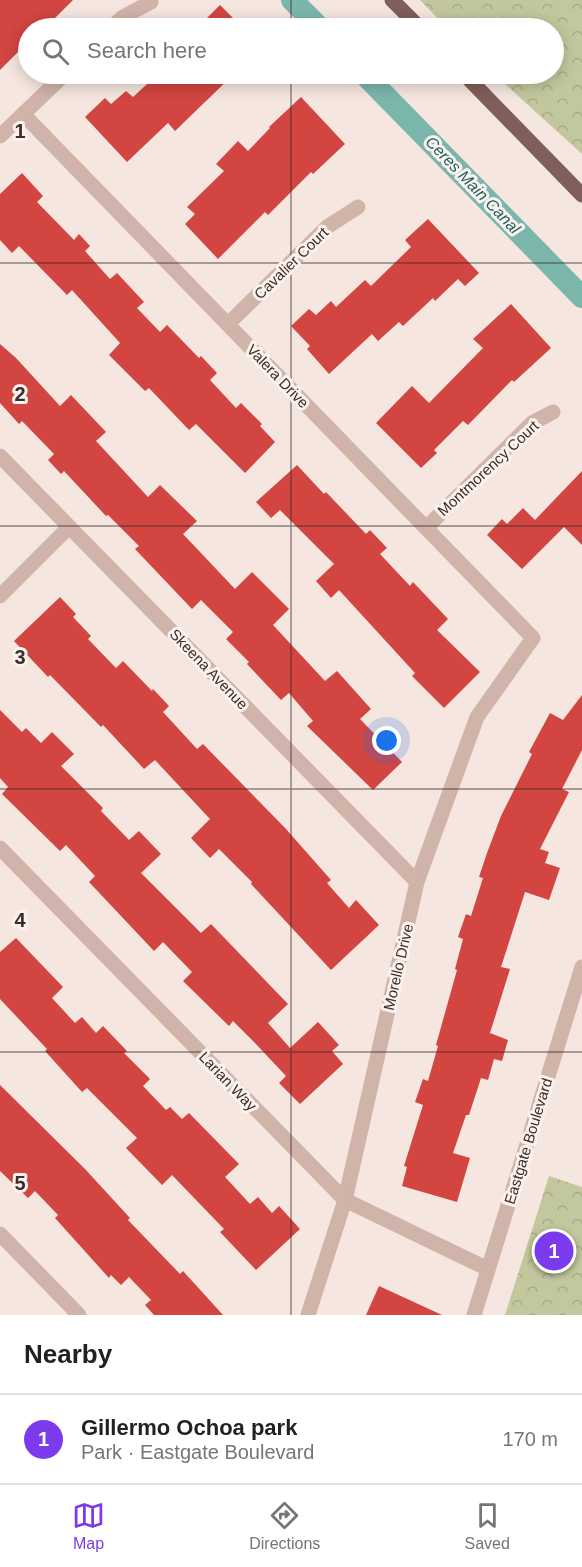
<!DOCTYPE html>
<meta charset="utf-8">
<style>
body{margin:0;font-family:Helvetica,sans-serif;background:#f2f2f2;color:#202124}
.you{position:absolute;left:387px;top:741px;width:21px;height:21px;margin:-15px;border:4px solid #fff;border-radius:50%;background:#1a73e8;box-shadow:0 0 0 9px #1a73e833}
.badge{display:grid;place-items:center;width:39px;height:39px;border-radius:50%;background:#7c3aed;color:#fff;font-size:20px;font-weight:700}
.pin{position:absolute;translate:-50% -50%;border:3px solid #fff;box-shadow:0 2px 6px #0006}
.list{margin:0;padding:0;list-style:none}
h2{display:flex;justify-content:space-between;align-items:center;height:78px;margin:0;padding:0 24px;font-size:26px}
h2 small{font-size:20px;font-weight:400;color:#757577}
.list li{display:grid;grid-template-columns:39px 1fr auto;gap:18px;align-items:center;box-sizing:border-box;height:90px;padding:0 24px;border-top:2px solid #e0e0e0}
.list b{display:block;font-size:22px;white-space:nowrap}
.list p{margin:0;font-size:20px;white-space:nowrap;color:#757577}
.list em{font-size:20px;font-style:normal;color:#757577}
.icon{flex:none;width:33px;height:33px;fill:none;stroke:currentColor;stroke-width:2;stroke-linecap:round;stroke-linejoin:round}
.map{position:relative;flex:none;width:582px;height:1315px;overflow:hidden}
.search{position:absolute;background:#fff;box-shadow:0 3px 15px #0003;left:18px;right:18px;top:18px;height:66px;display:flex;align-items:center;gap:15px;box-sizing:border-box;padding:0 21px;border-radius:33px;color:#757577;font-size:22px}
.sheet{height:168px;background:#fff}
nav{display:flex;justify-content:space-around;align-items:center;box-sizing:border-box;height:84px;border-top:2px solid #e0e0e0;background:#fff;font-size:16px;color:#757577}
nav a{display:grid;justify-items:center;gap:3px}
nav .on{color:#7c3aed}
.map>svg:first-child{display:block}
.park{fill:url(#park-crowns)}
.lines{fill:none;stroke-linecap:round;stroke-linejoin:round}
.canal{stroke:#7bb6ac;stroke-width:22}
.building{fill:#d24541}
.street{stroke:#d0b3a9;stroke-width:15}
.primary{stroke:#805e59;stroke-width:15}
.grid{fill:none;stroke:#3c2c2a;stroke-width:1.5;stroke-opacity:0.55}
.labels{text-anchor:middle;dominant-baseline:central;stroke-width:6;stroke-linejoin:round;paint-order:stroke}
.street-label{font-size:15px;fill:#3c2c2a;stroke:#fcf2ed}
.water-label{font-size:16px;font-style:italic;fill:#1a6358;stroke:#fcf2ed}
.grid-label{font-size:20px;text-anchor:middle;font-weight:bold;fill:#3c2c2a;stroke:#fcf2ed;stroke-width:6;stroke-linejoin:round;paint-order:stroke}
</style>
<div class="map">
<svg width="582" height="1315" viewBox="0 0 582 1315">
<defs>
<pattern id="park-crowns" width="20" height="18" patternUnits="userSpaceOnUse" patternTransform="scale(1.5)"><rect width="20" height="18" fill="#c2c79d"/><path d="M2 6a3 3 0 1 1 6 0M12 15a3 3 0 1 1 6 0" fill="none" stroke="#a8ab87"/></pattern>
</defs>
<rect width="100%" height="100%" fill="#f5e6df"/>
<g class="park">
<path d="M420,0H582V154L494,74H554V28H447Z"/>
<path d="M549,1176L582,1187V1315H505Z"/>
</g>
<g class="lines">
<g class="canal">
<path d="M292,0L320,28"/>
<path d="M364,74L582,297"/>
</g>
</g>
<g class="building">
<path d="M0,0H73L45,28H28V45L20,54L18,52L0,70Z"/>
<path d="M220,5L243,28H212L204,21Z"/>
<path d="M158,74H234L175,131L168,123L127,162L85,117L105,98L111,104L126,91L133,97Z"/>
<path d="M301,97L345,144L313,174L311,172L268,215L265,212L218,259L185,224L195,214L187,207L224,171L216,164L238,141L248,151L270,128L269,127Z"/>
<path d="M22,173L43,196L37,202L74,240L79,234L90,246L85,251L110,279L117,273L144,302L137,308L160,332L167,325L199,358L201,356L217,373L210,380L236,408L241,403L262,424L260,426L275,442L245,473L196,424L189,430L149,388L145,391L109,355L120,343L72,290L67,295L19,246L12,253L0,240V194Z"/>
<path d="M428,219L479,273L465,286L458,279L435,301L433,298L403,326L399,322L378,341L372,334L329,374L307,349L310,346L291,326L309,309L316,315L331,301L336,307L365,280L371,286L411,247L405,240Z"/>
<path d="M511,304L551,348L514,382L512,380L468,425L463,421L434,450L437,453L421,468L376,423L412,386L429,403L483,348L473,339Z"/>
<path d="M0,344L16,358L60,406L71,395L106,432L96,441L148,497L160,485L197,521L183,534L235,589L252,572L289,609L273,625L325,681L337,671L371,709L360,719L402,762L373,790L307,726L313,721L289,693L281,700L247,664L249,662L226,639L233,632L201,600L192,609L135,549L139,546L108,515L106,516L64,471L61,474L48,460L54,454L22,421L19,424L0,403Z"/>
<path d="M297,465L324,494L326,492L366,534L370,530L387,548L380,554L410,586L413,582L448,619L437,630L480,672L444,708L412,676L415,673L339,590L331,598L316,581L334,564L280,510L271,518L256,502Z"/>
<path d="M582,471V545L564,527L522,569L487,535L502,519L507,524L523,508L535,520Z"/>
<path d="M60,597L76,614L73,617L91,636L88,639L116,668L123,661L152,691L153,689L169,706L163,712L197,749L203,744L286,829L331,880L327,883L349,908L356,900L379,925L331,970L251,884L252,882L219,849L210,858L191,838L210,819L155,760L144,769L103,725L101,727L50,675L48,677L14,641Z"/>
<path d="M582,695V750L562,789L569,792L540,849L549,852L545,863L560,868L549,900L525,892L501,967L510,969L490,1033L508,1040L502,1061L494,1059L488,1080L481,1078L469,1115H466L453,1153L470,1158L457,1202L402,1186L407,1167L404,1166L423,1105L415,1102L423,1079L428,1081L438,1046L436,1045L457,970L455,969L463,939L458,937L466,914L471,916L483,878L479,877L487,853L501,816L532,754L529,752L550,713L563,720Z"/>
<path d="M0,710L22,732L26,728L41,743L52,732L74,754L61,766L103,808L101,811L129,840L139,831L161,854L141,873L201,933L211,924L288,1004L268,1023L290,1048L318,1022L339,1045L332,1051L343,1064L300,1104L279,1083L286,1076L255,1043L233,1021L229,1026L183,981L192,972L163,942L154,951L89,882L95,876L66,845L60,851L2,794L8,787L0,778Z"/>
<path d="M16,938L63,987L52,998L75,1023L82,1017L96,1033L103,1026L127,1051L124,1053L150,1079L143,1086L166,1110L170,1107L182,1119L189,1113L239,1164L225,1177L250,1204L258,1197L272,1213L279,1206L300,1229L256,1270L220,1232L224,1229L172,1175L162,1185L126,1148L137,1138L87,1088L82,1092L45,1051L47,1049L0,999V952Z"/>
<path d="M0,1085L85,1169L130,1218L128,1220L180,1274L183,1271L223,1315H154L145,1305L151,1300L129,1277L121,1285L111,1275L109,1278L55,1218L58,1215L35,1191L28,1198L0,1171Z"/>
<path d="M379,1286L442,1315H366Z"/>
</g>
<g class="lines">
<g class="street">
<path d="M111,28L123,17L151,2"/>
<path d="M23,114L533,638L477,717L417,882L345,1200L308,1315"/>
<path d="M0,136L65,74"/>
<path d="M228,324L327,227L358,207"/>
<path d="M0,456L417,882"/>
<path d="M426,528L532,423L553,412"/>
<path d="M0,596L69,527"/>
<path d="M0,848L345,1200L488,1269"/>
<path d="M0,1234L79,1315"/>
<path d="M474,1315L582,967"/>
</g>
<g class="primary">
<path d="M392,0L420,28"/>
<path d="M464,74L582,195"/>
</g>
</g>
<path class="grid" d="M291,0V28M291,74V1315M0,263H582M0,526H582M0,789H582M0,1052H582"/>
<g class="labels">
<g class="street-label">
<text transform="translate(291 263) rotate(-44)">Cavalier Court</text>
<text transform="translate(278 376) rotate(46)">Valera Drive</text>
<text transform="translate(488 468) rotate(-43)">Montmorency Court</text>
<text transform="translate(209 669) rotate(46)">Skeena Avenue</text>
<text transform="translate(398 967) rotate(-77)">Morello Drive</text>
<text transform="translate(228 1081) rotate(46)">Larian Way</text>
<text transform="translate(528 1141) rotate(-73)">Eastgate Boulevard</text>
</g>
<g class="water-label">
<text transform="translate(473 185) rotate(46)">Ceres Main Canal</text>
</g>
</g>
<g class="grid-label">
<text x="20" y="138">1</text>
<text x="20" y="401">2</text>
<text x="20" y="664">3</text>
<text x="20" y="927">4</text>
<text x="20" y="1190">5</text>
</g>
</svg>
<div class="you"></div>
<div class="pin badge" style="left:554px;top:1251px">1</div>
<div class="search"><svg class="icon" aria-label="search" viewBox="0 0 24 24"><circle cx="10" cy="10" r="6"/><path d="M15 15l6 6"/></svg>Search here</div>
</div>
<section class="sheet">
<h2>Nearby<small></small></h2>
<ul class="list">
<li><span class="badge">1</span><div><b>Gillermo Ochoa park</b><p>Park · Eastgate Boulevard</p></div><em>170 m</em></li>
</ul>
</section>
<nav>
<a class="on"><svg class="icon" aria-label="map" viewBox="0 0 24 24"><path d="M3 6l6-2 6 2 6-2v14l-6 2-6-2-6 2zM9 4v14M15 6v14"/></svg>Map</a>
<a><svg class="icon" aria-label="directions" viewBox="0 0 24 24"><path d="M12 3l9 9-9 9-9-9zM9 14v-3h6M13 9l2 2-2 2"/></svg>Directions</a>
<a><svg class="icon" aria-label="saved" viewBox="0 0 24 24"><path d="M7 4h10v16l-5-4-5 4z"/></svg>Saved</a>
</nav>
